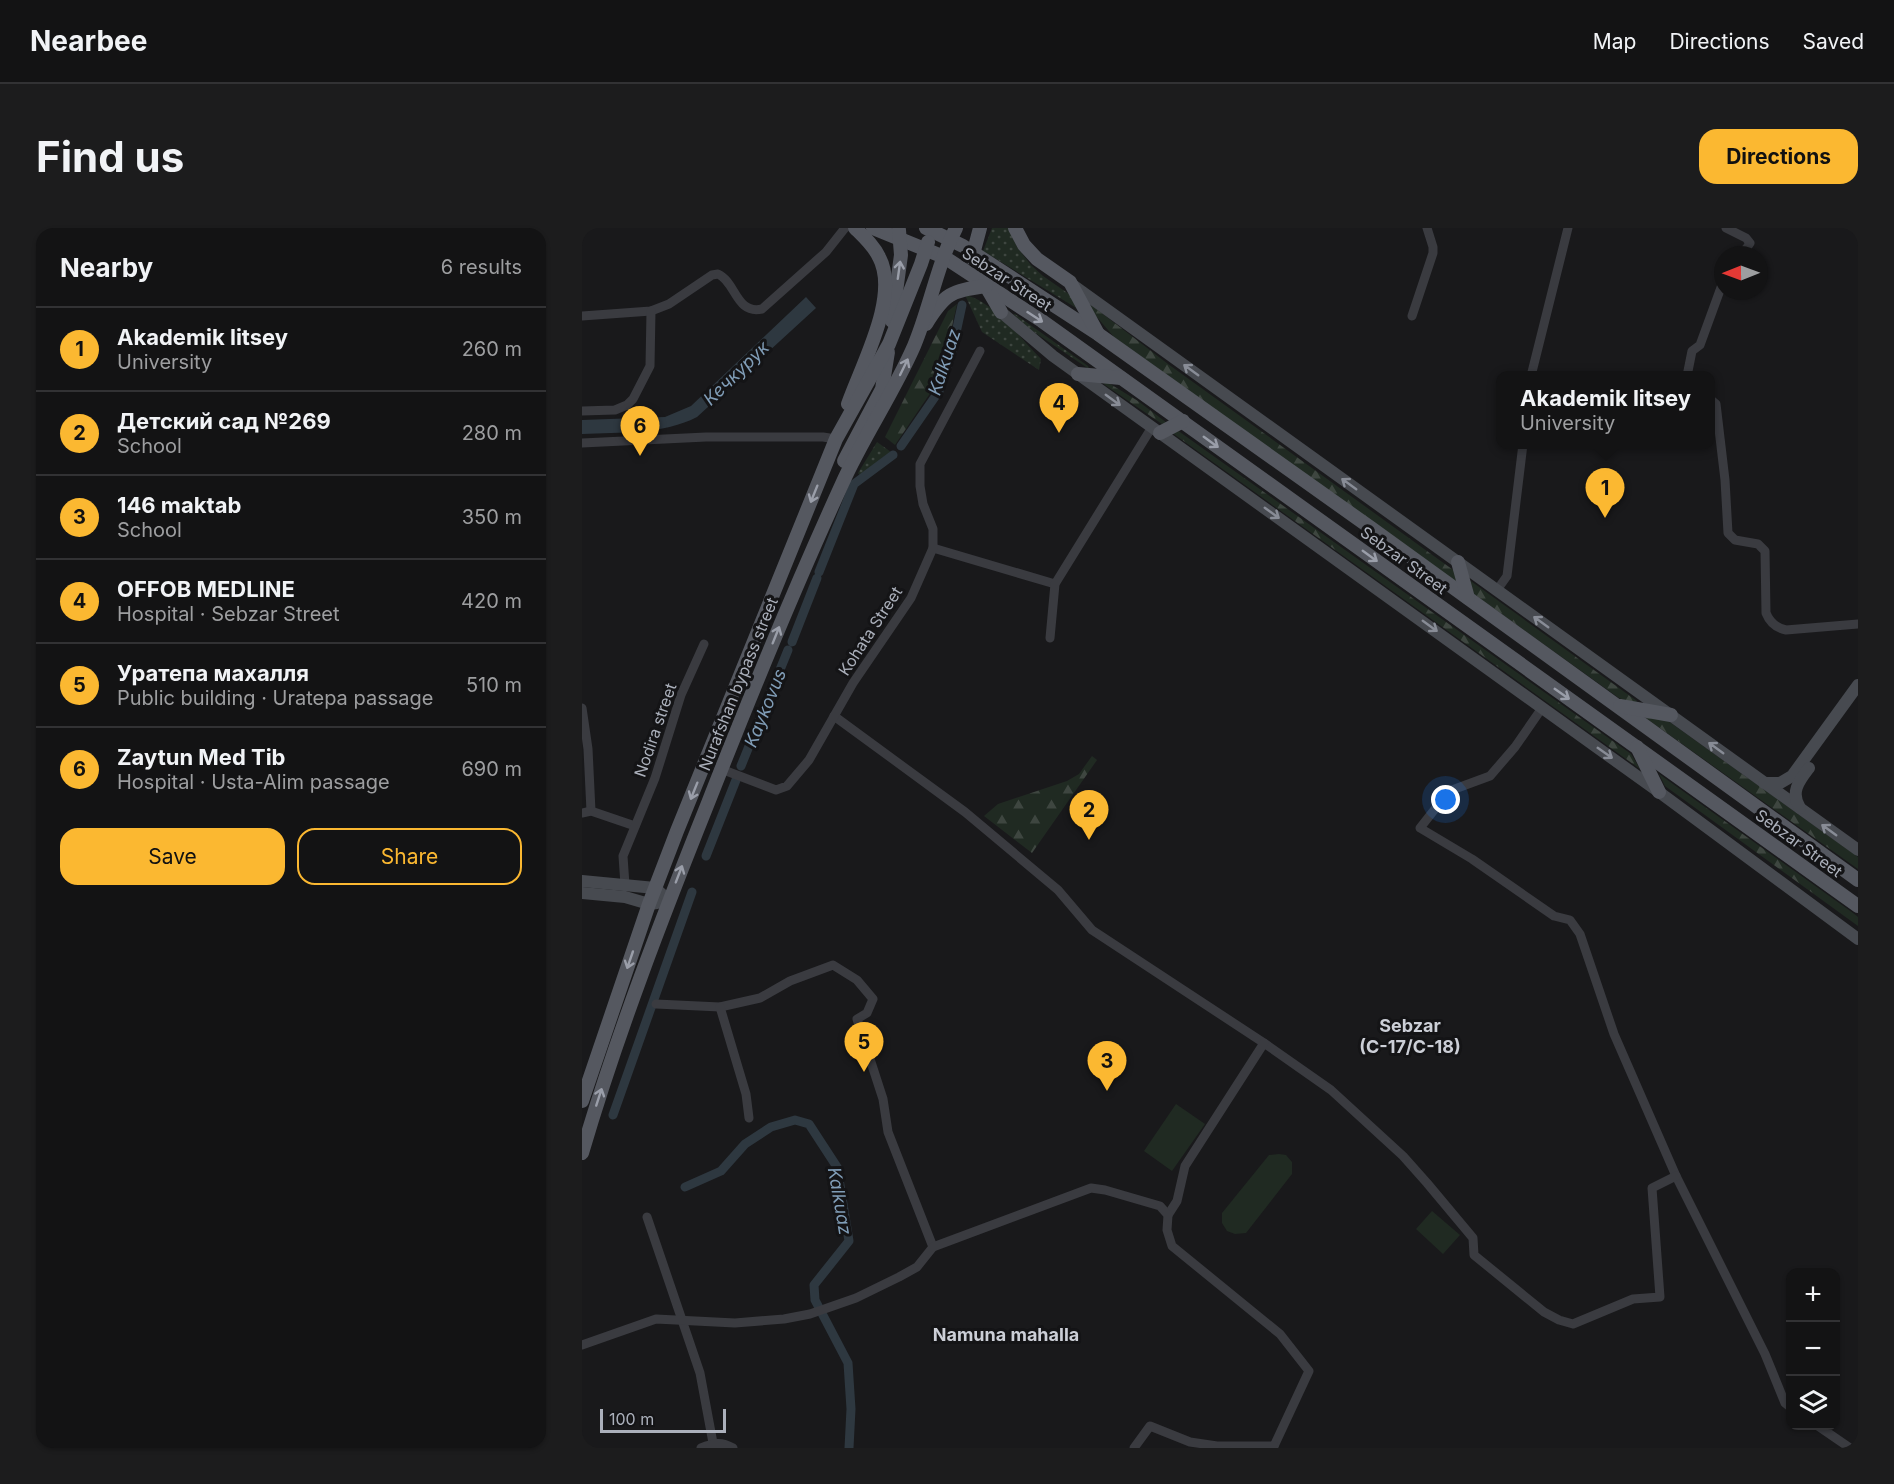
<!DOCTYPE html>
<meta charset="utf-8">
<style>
body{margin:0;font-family:Inter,sans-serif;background:#1c1c1d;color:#f1f3f6}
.controls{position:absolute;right:18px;bottom:18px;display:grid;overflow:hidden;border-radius:12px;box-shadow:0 2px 4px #0004}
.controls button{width:54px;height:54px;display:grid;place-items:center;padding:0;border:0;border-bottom:2px solid #323234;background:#131314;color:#f1f3f6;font:30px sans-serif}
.compass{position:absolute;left:1132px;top:18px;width:54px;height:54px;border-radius:50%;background:#131314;box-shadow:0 2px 4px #0004;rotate:269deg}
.scale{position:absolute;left:18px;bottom:15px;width:126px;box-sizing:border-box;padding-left:6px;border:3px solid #abb0bb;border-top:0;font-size:16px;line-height:21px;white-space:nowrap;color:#abb0bb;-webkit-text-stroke:4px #141416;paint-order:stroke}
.you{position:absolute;left:864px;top:572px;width:21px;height:21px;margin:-15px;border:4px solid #fff;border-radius:50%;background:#1a73e8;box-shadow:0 0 0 9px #1a73e833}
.badge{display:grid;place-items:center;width:39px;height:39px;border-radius:50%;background:#fbb831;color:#111;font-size:20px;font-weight:700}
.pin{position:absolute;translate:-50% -50px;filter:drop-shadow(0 2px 3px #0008)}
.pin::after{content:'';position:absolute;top:32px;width:21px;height:18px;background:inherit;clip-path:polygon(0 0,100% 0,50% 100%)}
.popup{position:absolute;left:914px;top:143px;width:219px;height:78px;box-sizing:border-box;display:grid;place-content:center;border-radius:12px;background:#131314;filter:drop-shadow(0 2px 4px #0005);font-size:20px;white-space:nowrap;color:#9d9ea0}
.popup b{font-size:22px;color:#f1f3f6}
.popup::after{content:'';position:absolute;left:50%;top:100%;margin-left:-12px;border:12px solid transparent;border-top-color:#131314}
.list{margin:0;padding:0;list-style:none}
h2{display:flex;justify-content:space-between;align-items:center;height:78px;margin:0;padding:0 24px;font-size:26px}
h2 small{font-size:20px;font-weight:400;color:#9d9ea0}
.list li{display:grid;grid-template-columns:39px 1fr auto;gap:18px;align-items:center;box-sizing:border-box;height:84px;padding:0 24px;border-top:2px solid #323234}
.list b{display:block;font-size:22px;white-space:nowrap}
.list p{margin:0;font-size:20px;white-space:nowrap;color:#9d9ea0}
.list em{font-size:20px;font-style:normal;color:#9d9ea0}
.actions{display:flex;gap:12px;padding:18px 24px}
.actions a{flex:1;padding:14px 0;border:2px solid #fbb831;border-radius:18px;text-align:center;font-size:21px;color:#fbb831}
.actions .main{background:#fbb831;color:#111}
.icon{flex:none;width:33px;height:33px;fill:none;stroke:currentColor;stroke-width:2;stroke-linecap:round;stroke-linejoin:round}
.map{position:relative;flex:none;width:1276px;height:1220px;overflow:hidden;border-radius:18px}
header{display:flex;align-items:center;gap:36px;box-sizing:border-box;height:84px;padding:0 30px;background:#131314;border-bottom:2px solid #323234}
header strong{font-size:28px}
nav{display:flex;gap:33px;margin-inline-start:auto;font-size:21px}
.intro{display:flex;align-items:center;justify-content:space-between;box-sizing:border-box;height:144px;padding:0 36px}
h1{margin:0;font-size:42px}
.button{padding:15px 27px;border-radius:18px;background:#fbb831;color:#111;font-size:21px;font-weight:700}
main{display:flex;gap:36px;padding:0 36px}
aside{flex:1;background:#131314;border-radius:18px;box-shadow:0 2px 4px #0004}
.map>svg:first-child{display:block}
.grass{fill:url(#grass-dots)}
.forest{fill:url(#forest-firs)}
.park{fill:#202a22}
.water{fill:#2e3840}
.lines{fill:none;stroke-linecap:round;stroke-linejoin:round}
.canal{stroke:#2e3840;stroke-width:9}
.street{stroke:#3a3b40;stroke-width:9}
.secondary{stroke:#474a50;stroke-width:12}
.primary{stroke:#555860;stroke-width:14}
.oneway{stroke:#9a9ea9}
.oneway2{stroke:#888c96}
.labels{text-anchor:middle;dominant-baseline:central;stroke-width:6;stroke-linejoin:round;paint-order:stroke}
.street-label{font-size:16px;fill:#abb0bb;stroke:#141416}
.water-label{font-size:18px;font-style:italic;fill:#809db7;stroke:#141416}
.neighbourhood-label{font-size:18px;font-weight:bold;fill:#cccfd7;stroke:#141416}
</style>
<header>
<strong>Nearbee</strong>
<nav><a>Map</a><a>Directions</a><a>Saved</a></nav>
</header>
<div class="intro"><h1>Find us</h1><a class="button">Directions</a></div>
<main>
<aside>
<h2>Nearby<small>6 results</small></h2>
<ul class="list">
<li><span class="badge">1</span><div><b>Akademik litsey</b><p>University</p></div><em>260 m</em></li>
<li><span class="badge">2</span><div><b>Детский сад №269</b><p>School</p></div><em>280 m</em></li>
<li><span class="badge">3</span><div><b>146 maktab</b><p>School</p></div><em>350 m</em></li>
<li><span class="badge">4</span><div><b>OFFOB MEDLINE</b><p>Hospital · Sebzar Street</p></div><em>420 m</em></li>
<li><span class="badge">5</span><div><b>Уратепа махалля</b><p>Public building · Uratepa passage</p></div><em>510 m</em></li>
<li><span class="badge">6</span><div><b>Zaytun Med Tib</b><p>Hospital · Usta-Alim passage</p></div><em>690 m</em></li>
</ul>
<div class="actions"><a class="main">Save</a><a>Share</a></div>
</aside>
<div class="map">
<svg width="1276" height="1220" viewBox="0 0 1276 1220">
<defs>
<pattern id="grass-dots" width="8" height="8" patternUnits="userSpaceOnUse" patternTransform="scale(1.5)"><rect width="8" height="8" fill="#202a22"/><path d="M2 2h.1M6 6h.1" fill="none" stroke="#3e4640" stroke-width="1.8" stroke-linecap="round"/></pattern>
<pattern id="forest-firs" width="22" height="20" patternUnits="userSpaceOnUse" patternTransform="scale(1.5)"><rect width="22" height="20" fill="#202a22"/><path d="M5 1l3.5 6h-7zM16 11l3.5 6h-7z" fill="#3e4640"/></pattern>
</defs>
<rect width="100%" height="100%" fill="#19191b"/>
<g class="grass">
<path d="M410,0H426L435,19L449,37L461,48L487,66L496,81L401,23Z"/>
<path d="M383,67C410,72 439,111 459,131L457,142L400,104Z"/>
<path d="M431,86H433L506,138L507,141L446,100Z"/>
<path d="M295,214L309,224L278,248L276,245Z"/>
</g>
<g class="forest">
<path d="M504,73L586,136L874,344L877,356L532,109L502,74Z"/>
<path d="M375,76L365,121L351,161L313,217L303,209L366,83Z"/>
<path d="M525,154L556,173L585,195L580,196L523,157L521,155Z"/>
<path d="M595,202L1049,526L1058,541L589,204Z"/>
<path d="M886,351L1055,473L1053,476L1037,470L889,364Z"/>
<path d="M1061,488L1082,490L1276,629V641Z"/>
<path d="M510,528L515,532L450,625L402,588L416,576L485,553L497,546Z"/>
<path d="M1077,546L1271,685L1276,689V698L1083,558Z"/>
</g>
<g class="park">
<path d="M594,876L623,896L590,943L562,923Z"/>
<path d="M697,926L704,927L710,934V946L664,1005L653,1006L645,1003L640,995V985L687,927Z"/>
<path d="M850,983L878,1007L861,1026L834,1001Z"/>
</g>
<path class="water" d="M224,69L234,80L115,189C80,207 38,204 0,206V192L83,189L109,178Z"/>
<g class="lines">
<g class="canal">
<path d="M319,218L357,163L370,123L380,77"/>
<path d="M237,344L272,256L311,227"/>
<path d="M210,414L235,350"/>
<path d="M159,538L206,422"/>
<path d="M124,628L154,552"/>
<path d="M31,887L110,664"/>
<path d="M103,959L139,943L163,916L189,899L213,892L227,896L255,939L267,1013L232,1057L233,1072L266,1135L269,1181L267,1220"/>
</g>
<g class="street">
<path d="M1144,0L1164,10L1168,15L1164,21L1152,27"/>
<path d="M0,88L69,83L87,76L130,47L136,46C154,54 154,87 180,81L244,24L263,0"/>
<path d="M830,88L851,25V19L845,0"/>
<path d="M949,148L986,0"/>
<path d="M1105,148L1110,123L1118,117L1141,54"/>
<path d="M1128,171L1134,176L1143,252L1146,305L1153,312L1176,316L1183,323L1184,385C1188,395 1194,400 1204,402L1276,396"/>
<path d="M0,183L33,182L45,177L51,171L68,138L69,83"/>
<path d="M0,215L124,209H241L254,211"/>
<path d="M351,320L473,356"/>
<path d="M915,362L925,348L941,216"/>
<path d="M468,410L473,356L570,199"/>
<path d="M0,480L6,521L9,583"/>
<path d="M960,480L933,519L908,548L870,562L864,567L838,600L890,631L972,688L988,692L998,706L1032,806L1094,948L1183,1126L1203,1175L1208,1179"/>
<path d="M252,488L383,584L476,662L510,702L682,815L749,862L821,928L845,955L891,1010L892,1027L962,1084L977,1092L991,1096L1051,1071L1078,1069L1070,960L1094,948"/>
<path d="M139,541L194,562L205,558L227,532L271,455L329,370L351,320V301L341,276L338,258V236L398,123"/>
<path d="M0,585L9,583L53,598"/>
<path d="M43,657L41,628L73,550L99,467L122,416"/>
<path d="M74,776L138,779L178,770L208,753L251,737L275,752L291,771L285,785L275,791L301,871L306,904L351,1019"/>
<path d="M138,779L164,866L167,890"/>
<path d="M586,987L595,973L603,938L682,815"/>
<path d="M65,989L118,1145L131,1215"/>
<path d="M0,1117L74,1091L153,1095L202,1091L228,1086L274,1070L317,1049L335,1039L351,1019L509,960L523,962L578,978L586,987L585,1002L590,1018L698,1106L727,1143L692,1218"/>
<path d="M1236,1198L1268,1220"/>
<path d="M119,1220C131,1215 139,1213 151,1220"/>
<path d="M552,1220L568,1198L608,1214L635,1218H692"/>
</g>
<g class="secondary">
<path d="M488,55L1276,622"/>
<path d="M419,84L471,128L1077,564L1276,711"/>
<path d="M1182,555H1198L1210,548L1276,457"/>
<path d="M1218,580C1208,564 1217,553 1227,540"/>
<path d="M0,653L73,660L87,673"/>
<path d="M0,665L43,669L67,676L75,675"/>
</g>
<g class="primary">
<path d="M291,0L362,29L460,93L1276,678"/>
<path d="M344,0L381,18L516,106L789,300L1276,652"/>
<path d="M433,0L442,17L455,31L488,54L515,104"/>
<path d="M390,30L398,0"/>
<path d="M405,60L419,84"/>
<path d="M310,93L319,27L317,2"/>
<path d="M344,96C363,65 369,63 404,58"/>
<path d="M496,146L539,150"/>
<path d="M266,176C280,136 318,68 297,29C292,18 282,9 273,0"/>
<path d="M578,205L601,193"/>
<path d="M262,233L300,161L306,124"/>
<path d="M876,334L886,370"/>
<path d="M1038,478L1089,487"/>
<path d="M1055,519L1077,564"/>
<path d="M0,873L67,676L95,603L254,211L307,116L339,36L346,14"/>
<path d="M0,925C35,806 80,690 126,575C168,468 212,361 260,256C281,209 311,166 332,118C348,80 355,37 374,0"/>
</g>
</g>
<defs><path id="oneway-shaft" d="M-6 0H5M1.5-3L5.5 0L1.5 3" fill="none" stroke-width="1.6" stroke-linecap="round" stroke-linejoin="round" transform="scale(1.5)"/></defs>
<g class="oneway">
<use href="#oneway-shaft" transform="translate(317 42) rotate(-82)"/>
<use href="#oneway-shaft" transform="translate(453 89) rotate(33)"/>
<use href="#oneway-shaft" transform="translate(322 139) rotate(-64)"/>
<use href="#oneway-shaft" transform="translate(629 214) rotate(36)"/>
<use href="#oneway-shaft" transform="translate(232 266) rotate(112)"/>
<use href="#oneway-shaft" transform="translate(788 328) rotate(36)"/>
<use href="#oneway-shaft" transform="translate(194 407) rotate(-68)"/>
<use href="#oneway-shaft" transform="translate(980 466) rotate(35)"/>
<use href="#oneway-shaft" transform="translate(112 563) rotate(112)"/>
<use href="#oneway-shaft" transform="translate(97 646) rotate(-69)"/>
<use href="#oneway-shaft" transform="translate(48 732) rotate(109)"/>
<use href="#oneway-shaft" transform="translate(17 869) rotate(-72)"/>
</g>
<g class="oneway2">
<use href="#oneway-shaft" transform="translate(609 142) rotate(-144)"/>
<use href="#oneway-shaft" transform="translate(531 172) rotate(36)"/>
<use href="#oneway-shaft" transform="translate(767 256) rotate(-144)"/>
<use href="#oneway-shaft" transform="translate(690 285) rotate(36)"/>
<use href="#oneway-shaft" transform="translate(959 394) rotate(-144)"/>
<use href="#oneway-shaft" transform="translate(848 398) rotate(36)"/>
<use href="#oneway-shaft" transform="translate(1134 520) rotate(-144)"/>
<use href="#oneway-shaft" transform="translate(1023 525) rotate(35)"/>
<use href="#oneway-shaft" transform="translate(1247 602) rotate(-144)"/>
</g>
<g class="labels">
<g class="street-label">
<text transform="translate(425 51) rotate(33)">Sebzar Street</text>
<text transform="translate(822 332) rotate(36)">Sebzar Street</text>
<text transform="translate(288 403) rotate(-57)">Kohata Street</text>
<text transform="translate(156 456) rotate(-68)">Nurafshan bypass street</text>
<text transform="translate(73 502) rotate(-71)">Nodira street</text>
<text transform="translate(1217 615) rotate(36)">Sebzar Street</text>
</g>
<g class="water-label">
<text transform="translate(362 134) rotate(-72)">Kalkuaz</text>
<text transform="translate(154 145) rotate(-44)">Кечкурук</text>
<text transform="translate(183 480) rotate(-68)">Kaykovus</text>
<text transform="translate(258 973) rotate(80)">Kalkuaz</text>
</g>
<g class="neighbourhood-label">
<text x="828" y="797">Sebzar<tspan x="828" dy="21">(C-17/C-18)</tspan></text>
<text x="424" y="1106">Namuna mahalla</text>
</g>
</g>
</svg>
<div class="controls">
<button>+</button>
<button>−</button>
<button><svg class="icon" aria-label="layers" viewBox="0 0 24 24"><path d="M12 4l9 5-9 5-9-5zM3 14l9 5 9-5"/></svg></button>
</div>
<svg class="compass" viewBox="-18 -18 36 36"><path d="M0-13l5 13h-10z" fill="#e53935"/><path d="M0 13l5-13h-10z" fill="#9d9ea0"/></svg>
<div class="scale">100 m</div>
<div class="you"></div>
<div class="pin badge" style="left:1023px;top:290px">1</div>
<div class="popup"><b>Akademik litsey</b>University</div>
<div class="pin badge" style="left:507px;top:612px">2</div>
<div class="pin badge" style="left:525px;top:863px">3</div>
<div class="pin badge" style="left:477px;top:205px">4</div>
<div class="pin badge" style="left:282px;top:844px">5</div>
<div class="pin badge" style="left:58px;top:228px">6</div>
</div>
</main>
